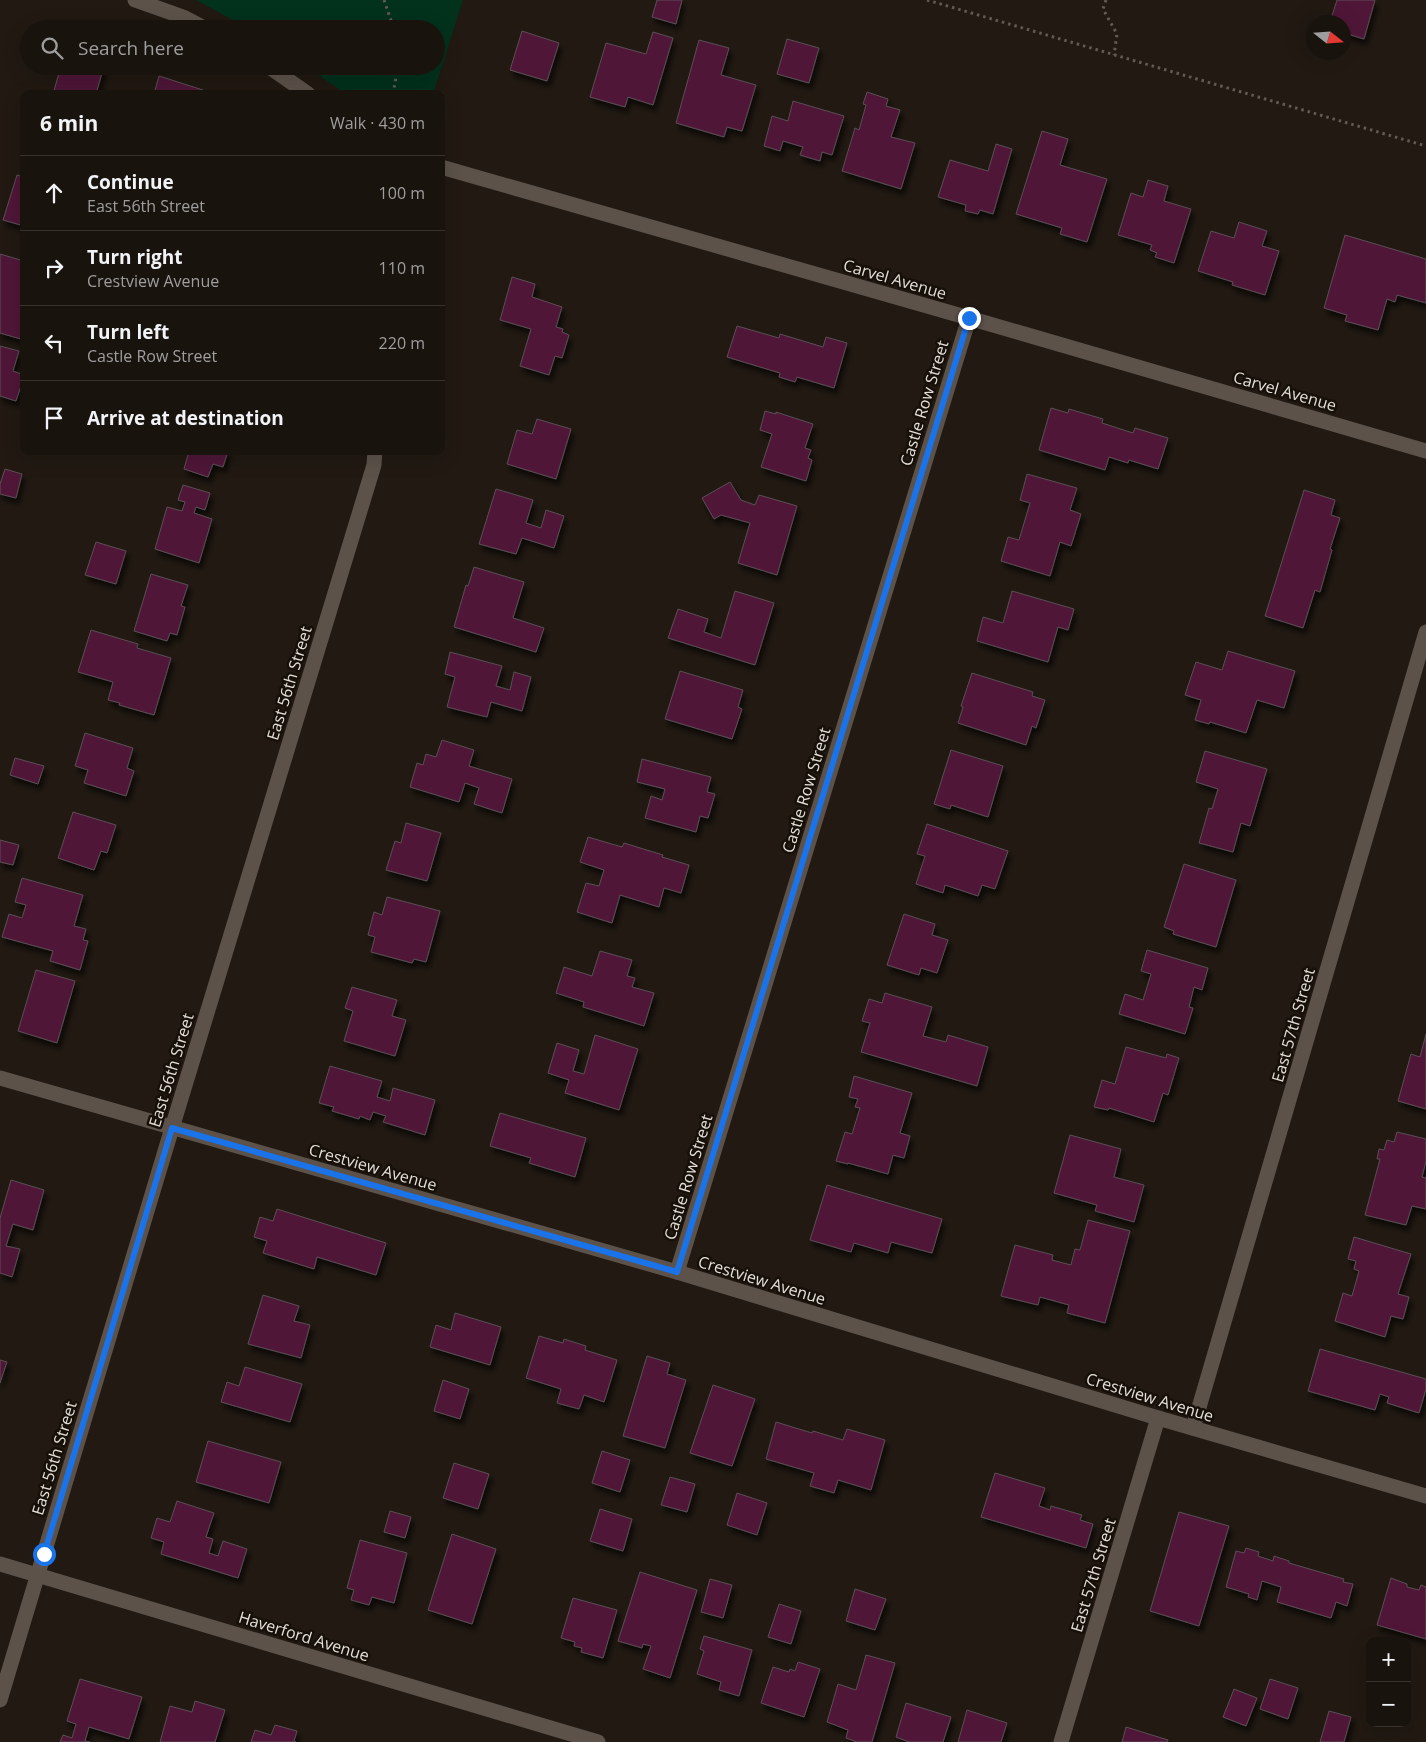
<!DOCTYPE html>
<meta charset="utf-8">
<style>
body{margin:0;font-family:"Open Sans",sans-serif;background:#221c17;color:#f1f3f6}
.controls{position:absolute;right:15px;bottom:15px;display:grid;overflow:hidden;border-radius:10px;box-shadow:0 5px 20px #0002}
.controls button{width:45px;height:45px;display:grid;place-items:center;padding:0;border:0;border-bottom:1px solid #37322e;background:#19130e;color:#f1f3f6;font:25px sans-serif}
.compass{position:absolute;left:1306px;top:15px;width:45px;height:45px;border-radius:50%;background:#19130e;box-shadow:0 5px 20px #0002;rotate:107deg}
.stop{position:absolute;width:15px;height:15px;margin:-11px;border:4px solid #1a73e8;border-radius:50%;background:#fff}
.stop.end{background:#1a73e8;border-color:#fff;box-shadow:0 1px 5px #0008}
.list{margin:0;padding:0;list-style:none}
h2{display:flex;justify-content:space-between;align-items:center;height:65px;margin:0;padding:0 20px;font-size:21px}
h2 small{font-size:16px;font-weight:400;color:#9f9e9e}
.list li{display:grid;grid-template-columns:32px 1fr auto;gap:15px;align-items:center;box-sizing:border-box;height:75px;padding:0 20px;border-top:1px solid #37322e}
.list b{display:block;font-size:19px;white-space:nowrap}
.list p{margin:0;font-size:16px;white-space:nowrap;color:#9f9e9e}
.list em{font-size:16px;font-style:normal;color:#9f9e9e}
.icon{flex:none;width:28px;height:28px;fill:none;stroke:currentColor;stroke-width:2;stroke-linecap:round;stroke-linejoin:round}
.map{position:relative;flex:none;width:1426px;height:1742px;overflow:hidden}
.search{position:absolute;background:#19130e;box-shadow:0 5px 20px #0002;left:20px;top:20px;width:425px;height:55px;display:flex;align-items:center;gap:12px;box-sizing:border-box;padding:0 18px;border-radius:28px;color:#9f9e9e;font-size:19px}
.panel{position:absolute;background:#19130e;box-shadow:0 5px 20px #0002;left:20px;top:90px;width:425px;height:365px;border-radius:10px}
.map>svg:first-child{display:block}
.green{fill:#02311c}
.building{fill:#4f1939;stroke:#5a4e54;filter:url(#shadow)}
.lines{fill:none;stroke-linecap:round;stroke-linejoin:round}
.path{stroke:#625b54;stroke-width:3;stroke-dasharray:2.5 4;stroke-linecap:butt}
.minor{stroke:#5c524a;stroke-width:15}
.route{stroke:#1a73e8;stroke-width:6}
.labels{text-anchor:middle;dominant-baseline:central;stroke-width:5;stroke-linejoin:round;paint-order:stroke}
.street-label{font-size:16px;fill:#e4ded9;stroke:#171009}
</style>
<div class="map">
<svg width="1426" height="1742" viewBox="0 0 1426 1742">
<defs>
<filter id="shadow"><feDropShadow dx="3" dy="5.5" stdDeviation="2.5" flood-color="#0009"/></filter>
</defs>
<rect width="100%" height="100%" fill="#211912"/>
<path class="green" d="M196,0H463L433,94H346L305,66H436V29H249Z"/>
<g class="building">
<path d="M657,0H682L676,24L652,17Z"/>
<path d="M1337,0H1375L1364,39L1344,33V22H1330Z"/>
<path d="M522,31L559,43L547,81L510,70Z"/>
<path d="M653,32L673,38L653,105L628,97L625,107L590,97L606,43L646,54Z"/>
<path d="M787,39L819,48L809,83L777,74Z"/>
<path d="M699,40L729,48L721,75L756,85L742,131L727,127L724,137L676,123Z"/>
<path d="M61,66H104L96,94H53Z"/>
<path d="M159,76L203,90L205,94H154Z"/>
<path d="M867,92L888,99L886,106L900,110L891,137L915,143L901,189L842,171L855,128L859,130L866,105L863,104Z"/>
<path d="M793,101L844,116L832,155L822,152L820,161L800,155L803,147L783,141L780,151L764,146L772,116L788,121Z"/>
<path d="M1042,131L1068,139L1060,165L1107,179L1087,242L1060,234L1062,228L1016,214Z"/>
<path d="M996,144L1012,149L993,214L980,210L978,214L965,211L966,205L938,197L950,160L988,171Z"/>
<path d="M17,175L24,177V226L3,220Z"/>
<path d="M1148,180L1168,186L1164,201L1191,209L1174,263L1155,257L1157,253L1150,250L1152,245L1118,235L1131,193L1143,197Z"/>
<path d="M1239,222L1267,231L1262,246L1279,251L1265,295L1232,285L1233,282L1198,271L1211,231L1234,238Z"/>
<path d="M1345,235L1426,259V303L1397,295L1395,302L1387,299L1378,330L1345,321L1347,315L1324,308Z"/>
<path d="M0,254L24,261V340L0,333Z"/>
<path d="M512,277L535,284L532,297L562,307L556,327L563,329L562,332L569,335L562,358L555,356L549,375L520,366L531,329L500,320Z"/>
<path d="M737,326L779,338L780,334L823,347L826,337L847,343L834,388L797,377L795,382L779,377L780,373L727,357Z"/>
<path d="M0,346L19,351L13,371L24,375V377L16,401L0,396Z"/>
<path d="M1051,408L1068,413L1069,409L1103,419L1102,423L1133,433L1135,428L1168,438L1158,469L1129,460L1128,463L1109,457L1105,470L1039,450Z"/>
<path d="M765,411L776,414V412L813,424L805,448L811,450L808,458L812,460L806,481L761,467L772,434L760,430Z"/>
<path d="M537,419L571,429L556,479L507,464L517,430L532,434Z"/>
<path d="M189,451H228L223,467L213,464L208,477L184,469Z"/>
<path d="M5,469L22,474L16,498L0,494V484Z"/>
<path d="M1027,474L1077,488L1070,510L1081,514L1071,546L1060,542L1050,576L1001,561L1008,537L1019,540L1030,503L1020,500Z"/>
<path d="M730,482L741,500L755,505L759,495L797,506L777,575L738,563L750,523L721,515L714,519L702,498Z"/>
<path d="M183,485L210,493L205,510L196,507L194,513L212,519L199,563L155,549L167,507L182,511L185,502L178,500Z"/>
<path d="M496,489L533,500L526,523L541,528L546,510L564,516L554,548L522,538L516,554L479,544Z"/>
<path d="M1304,490L1335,500L1331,515L1340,518L1330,549L1332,550L1320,592L1315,590L1303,628L1265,616Z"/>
<path d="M96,542L126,551L116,584L85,575Z"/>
<path d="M474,567L524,582L513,618L544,628L536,652L454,627L466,585L468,586Z"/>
<path d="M151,574L188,585L181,606L185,607L177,635L170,633L167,641L134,631Z"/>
<path d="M735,591L774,603L755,665L668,638L678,609L708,619L704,632L721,638Z"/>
<path d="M1012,591L1074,609L1068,630L1058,627L1048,662L977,641L983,617L1003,623Z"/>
<path d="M91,630L138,644L137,648L171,658L154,715L119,705L120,703L108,700L113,682L78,672Z"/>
<path d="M1228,651L1295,671L1284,708L1257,700L1246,733L1210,722L1209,724L1195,720L1201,700L1185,695L1196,662L1222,670Z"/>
<path d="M450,652L502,666L496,686L510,690L514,672L531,677L522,711L491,702L487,717L447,707L455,677L445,674Z"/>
<path d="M680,671L743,690L738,707L742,709L732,739L665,719Z"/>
<path d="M972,673L1033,692L1032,696L1045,700L1036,728L1032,726L1026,745L958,723L963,707L961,706Z"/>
<path d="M85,733L133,748L127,768L134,771L126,796L84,783L88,770L75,766Z"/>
<path d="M442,740L474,750L469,766L512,779L502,813L474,804L479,788L465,783L459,802L410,787L417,763L423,765L426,754L436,757Z"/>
<path d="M951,750L1003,766L988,817L951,805L950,809L934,804Z"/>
<path d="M1205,751L1267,769L1250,826L1241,823L1233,852L1199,843L1209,808L1212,809L1218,789L1196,782Z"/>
<path d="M15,758L44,766L38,784L10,775Z"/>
<path d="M642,759L711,777L707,792L715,794L708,818L700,816L696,832L645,818L651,796L662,800L665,789L637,782Z"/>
<path d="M73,812L116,825L107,853L101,851L94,870L58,858Z"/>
<path d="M406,823L441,833L427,881L386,870L395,841L401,843Z"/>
<path d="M927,824L1008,851L995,889L982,885L978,896L945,885L943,893L916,884L925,856L917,854Z"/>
<path d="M588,837L622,847L624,843L663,855L662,857L689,865L681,893L664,888L659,907L620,895L612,923L577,912L586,883L599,886L604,870L580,862Z"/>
<path d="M0,840L19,845L13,865L0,862Z"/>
<path d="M1184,864L1236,880L1216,947L1173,934L1174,931L1164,927Z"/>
<path d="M22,878L83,895L74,926L86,929L83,940L88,941L80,970L50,961L53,951L2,937L9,914L22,918L26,905L15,902Z"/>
<path d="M387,897L440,911L426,962L414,959L412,963L371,952L375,937L368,935L374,912L382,915Z"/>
<path d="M904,914L935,924L932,935L948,940L937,973L921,968L919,975L887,965Z"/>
<path d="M1147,950L1208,968L1202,990L1194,987L1189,1007L1193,1008L1185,1034L1119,1014L1125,994L1143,1000L1151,974L1141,971Z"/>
<path d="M600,951L632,960L627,976L635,978L632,987L654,993L644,1026L583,1007L584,1002L556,993L564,967L592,976Z"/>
<path d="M36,970L75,981L57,1043L18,1031Z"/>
<path d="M352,987L397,1000L392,1016L406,1020L395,1056L344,1041L353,1011L345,1008Z"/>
<path d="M885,993L932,1007L923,1036L946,1042L948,1035L988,1047L977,1086L861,1052L870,1023L862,1021L869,999L882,1003Z"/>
<path d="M1426,1034V1109L1398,1101L1411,1054L1420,1057Z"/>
<path d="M595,1035L638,1049L619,1110L565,1093L569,1080L548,1073L557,1043L579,1050L573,1071L584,1074Z"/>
<path d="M1126,1047L1166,1058L1167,1054L1179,1058L1168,1095L1163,1093L1154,1122L1109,1108L1108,1110L1094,1107L1102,1080L1115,1084Z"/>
<path d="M330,1066L382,1081L377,1097L390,1101L393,1088L435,1100L425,1135L383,1122L386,1116L373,1112L370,1120L360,1116L359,1119L332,1111L334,1107L319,1103Z"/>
<path d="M854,1076L912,1093L900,1133L910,1136L904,1158L893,1155L888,1174L848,1163V1164L836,1161L845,1132L852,1134L860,1108L855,1107L858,1099L849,1097Z"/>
<path d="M500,1113L586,1138L575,1177L529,1163L531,1158L490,1146Z"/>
<path d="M1397,1132L1426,1139V1161L1422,1177L1426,1178V1209L1412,1206L1406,1225L1365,1215L1380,1159H1377L1379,1149L1384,1150L1387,1140L1394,1142Z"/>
<path d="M1070,1135L1121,1149L1114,1177L1144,1185L1134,1222L1095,1211L1097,1205L1054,1193Z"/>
<path d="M11,1180L44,1190L33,1230L13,1224L6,1246L20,1249L12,1277L0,1273V1218Z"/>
<path d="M827,1185L942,1219L932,1253L891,1242L888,1253L854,1243L851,1252L810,1240Z"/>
<path d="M277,1209L386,1243L376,1275L317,1257L314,1269L263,1253L267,1241L254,1237L260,1217L273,1221Z"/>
<path d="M1088,1220L1130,1231L1105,1323L1067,1313L1069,1305L1040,1297L1038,1305L1001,1296L1015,1245L1053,1255L1052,1260L1071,1265L1075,1249L1080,1250Z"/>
<path d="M1354,1237L1411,1254L1398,1294L1409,1297L1403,1319L1391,1316L1385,1337L1335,1321L1343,1293L1352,1296L1359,1271L1354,1269L1356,1261L1348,1259Z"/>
<path d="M263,1295L299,1306L294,1321L310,1325L301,1358L248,1344Z"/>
<path d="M455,1313L501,1327L490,1365L430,1347L436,1325L451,1330Z"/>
<path d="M539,1336L563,1343L564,1339L586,1346L585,1350L617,1360L604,1402L584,1395L579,1409L557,1403L561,1389L526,1378Z"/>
<path d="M1320,1349L1426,1379V1389L1419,1413L1387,1403L1389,1397L1380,1394L1375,1410L1308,1391Z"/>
<path d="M647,1356L670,1363L667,1374L686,1380L665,1448L623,1436Z"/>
<path d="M0,1360L7,1362L0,1383Z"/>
<path d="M245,1367L302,1384L290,1422L221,1402L227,1382L239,1386Z"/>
<path d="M443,1380L469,1389L460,1419L434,1411Z"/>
<path d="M713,1385L755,1399L732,1466L690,1453Z"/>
<path d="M776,1422L812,1433L813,1431L843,1440L847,1429L885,1440L871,1490L838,1480L834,1493L810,1486L814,1473L766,1459Z"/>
<path d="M208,1441L281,1462L269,1503L196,1482Z"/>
<path d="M602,1451L630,1460L620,1492L592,1483Z"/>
<path d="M454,1463L489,1474L478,1509L443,1498Z"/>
<path d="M995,1473L1045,1488L1039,1506L1050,1510L1051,1506L1082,1515L1080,1520L1093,1524L1086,1548L981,1517Z"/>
<path d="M670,1477L695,1484L687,1512L661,1505Z"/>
<path d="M737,1493L767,1503L757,1535L727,1525Z"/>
<path d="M177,1501L214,1513L206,1537L213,1539L209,1553L218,1556L223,1541L247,1549L238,1578L161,1554L164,1542L151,1538L157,1518L170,1522Z"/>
<path d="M600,1509L632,1519L623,1551L590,1541Z"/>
<path d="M390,1511L411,1517L405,1538L384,1532Z"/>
<path d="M1179,1512L1229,1526L1199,1626L1150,1611Z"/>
<path d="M452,1534L496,1549L472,1624L428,1610Z"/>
<path d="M360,1540L407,1553L394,1603L372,1597L369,1605L351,1600L354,1590L347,1588Z"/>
<path d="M1246,1548L1259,1552L1258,1556L1273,1561L1274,1556L1289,1561V1563L1344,1579L1343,1582L1353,1584L1347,1606L1336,1602L1331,1618L1277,1602L1281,1587L1262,1581L1257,1600L1248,1597L1249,1594L1226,1587L1236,1551L1244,1553Z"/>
<path d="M640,1572L697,1590L670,1678L643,1669L651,1646L643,1644L642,1648L618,1641Z"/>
<path d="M1391,1578L1407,1584V1587L1419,1590L1421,1585L1426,1587V1639L1377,1625Z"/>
<path d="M710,1579L732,1585L723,1618L701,1612Z"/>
<path d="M855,1589L886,1599L875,1630L846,1621Z"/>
<path d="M573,1598L617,1610L603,1658L581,1652L582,1648L574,1646L575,1642L561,1638Z"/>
<path d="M779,1604L801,1611L791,1644L768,1637Z"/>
<path d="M704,1636L752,1650L739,1696L719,1690L721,1682L697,1674L704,1651L700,1649Z"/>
<path d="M866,1655L895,1663L872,1742H857L846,1738L848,1730L827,1722L838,1684L856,1690Z"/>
<path d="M798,1662L820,1669L804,1717L761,1703L773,1667L789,1672L790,1669L795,1671Z"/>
<path d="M80,1679L142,1697L129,1739L89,1727L85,1741L90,1742H60L63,1735L72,1738L76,1724L67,1721Z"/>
<path d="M1270,1679L1298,1688L1288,1719L1260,1709Z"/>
<path d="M1234,1689L1257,1698L1246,1726L1223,1717Z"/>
<path d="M195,1701L225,1710L215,1742H160L170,1706L192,1712Z"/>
<path d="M906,1703L951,1717L943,1742H909L896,1737Z"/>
<path d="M967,1710L1007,1723L1001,1742H958Z"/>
<path d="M1329,1711L1351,1717L1344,1742H1320Z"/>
<path d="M275,1725L297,1731L294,1741L296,1742H251L255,1730L271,1735Z"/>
<path d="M1126,1727L1168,1740L1167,1742H1122Z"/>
</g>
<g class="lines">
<g class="path">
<path d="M384,0L394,29"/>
<path d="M927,0L1426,146"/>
<path d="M1106,0L1103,9L1117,34L1114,55"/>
<path d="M393,94L398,66"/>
</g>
<g class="minor">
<path d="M135,0L183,17L206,29"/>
<path d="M268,66L308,94"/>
<path d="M441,167L969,318L1426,451"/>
<path d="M0,1078L677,1272L1158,1418L1426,1496"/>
<path d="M677,1272L969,318"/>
<path d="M1193,1428L1426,632"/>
<path d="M0,1564L598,1742"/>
<path d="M0,1700L172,1128L374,465L375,451"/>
<path d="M1061,1742L1158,1418"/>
</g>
</g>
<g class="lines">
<path class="route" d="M44,1554L172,1128L677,1272L969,318"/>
</g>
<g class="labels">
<g class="street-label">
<text transform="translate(895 279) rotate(16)">Carvel Avenue</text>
<text transform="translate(1285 391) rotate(16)">Carvel Avenue</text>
<text transform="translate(924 403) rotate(-73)">Castle Row Street</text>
<text transform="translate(289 683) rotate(-73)">East 56th Street</text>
<text transform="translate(806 790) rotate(-73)">Castle Row Street</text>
<text transform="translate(1293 1025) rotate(-74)">East 57th Street</text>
<text transform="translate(171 1070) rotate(-73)">East 56th Street</text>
<text transform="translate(373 1167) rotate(16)">Crestview Avenue</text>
<text transform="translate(688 1177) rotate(-73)">Castle Row Street</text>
<text transform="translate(762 1280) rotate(17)">Crestview Avenue</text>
<text transform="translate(1150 1397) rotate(17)">Crestview Avenue</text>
<text transform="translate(54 1458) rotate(-73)">East 56th Street</text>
<text transform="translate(1093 1575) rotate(-73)">East 57th Street</text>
<text transform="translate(304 1636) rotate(17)">Haverford Avenue</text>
</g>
</g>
</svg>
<div class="controls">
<button>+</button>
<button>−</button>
</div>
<svg class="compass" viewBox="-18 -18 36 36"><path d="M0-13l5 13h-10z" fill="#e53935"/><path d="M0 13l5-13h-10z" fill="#9f9e9e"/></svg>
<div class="stop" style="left:44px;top:1554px"></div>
<div class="stop end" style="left:969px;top:318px"></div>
<div class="search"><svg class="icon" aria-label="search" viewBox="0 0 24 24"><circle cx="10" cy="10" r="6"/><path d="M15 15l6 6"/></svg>Search here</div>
<section class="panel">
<h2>6 min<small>Walk · 430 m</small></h2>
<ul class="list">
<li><svg class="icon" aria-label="ahead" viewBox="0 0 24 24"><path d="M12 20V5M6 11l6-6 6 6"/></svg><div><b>Continue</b><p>East 56th Street</p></div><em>100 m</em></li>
<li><svg class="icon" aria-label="right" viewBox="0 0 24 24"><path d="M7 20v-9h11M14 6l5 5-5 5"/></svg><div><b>Turn right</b><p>Crestview Avenue</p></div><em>110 m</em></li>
<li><svg class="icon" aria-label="left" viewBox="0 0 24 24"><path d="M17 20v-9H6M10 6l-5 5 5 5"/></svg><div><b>Turn left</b><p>Castle Row Street</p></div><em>220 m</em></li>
<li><svg class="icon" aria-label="arrive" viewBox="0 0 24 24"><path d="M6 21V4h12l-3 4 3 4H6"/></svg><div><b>Arrive at destination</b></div></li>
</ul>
</section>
</div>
